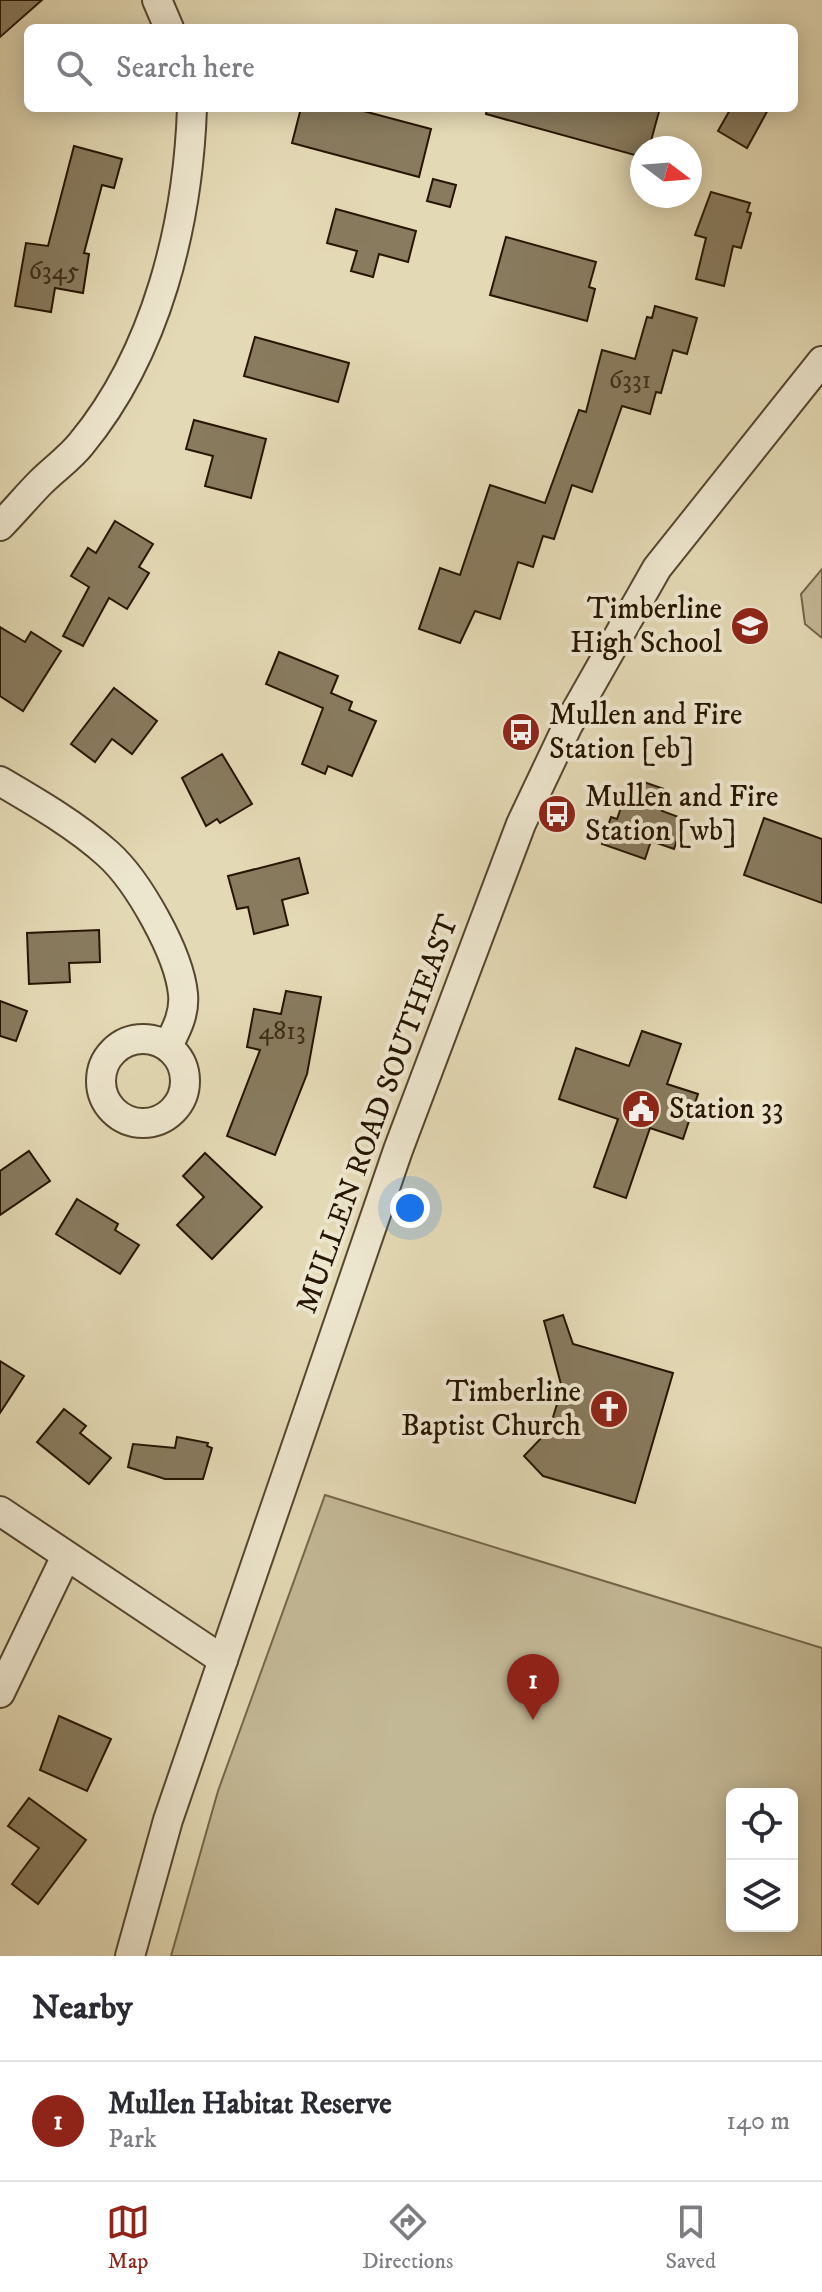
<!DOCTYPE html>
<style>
body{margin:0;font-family:"IM FELL DW Pica",serif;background:#f2f2f3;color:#2b2b33}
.controls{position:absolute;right:24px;bottom:24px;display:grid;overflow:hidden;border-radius:12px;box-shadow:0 4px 20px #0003}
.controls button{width:72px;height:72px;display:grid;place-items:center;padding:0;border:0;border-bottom:2px solid #e1e1e2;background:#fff;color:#2b2b33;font:40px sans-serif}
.compass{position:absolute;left:630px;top:136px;width:72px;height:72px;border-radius:50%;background:#fff;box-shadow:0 4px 20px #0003;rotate:106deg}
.you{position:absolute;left:410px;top:1208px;width:28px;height:28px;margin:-20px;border:6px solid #fff;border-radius:50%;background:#1a73e8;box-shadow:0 0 0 12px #1a73e833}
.badge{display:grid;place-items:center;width:52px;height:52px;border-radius:50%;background:#8f2418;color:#fff;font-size:26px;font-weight:700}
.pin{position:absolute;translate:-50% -66px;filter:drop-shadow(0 2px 4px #0008)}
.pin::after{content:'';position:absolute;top:42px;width:28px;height:24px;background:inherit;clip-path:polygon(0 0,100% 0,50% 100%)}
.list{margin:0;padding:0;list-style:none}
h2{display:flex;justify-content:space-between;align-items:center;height:104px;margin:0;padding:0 32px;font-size:34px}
h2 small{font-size:26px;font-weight:400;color:#7c7c81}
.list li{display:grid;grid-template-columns:52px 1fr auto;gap:24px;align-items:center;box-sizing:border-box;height:120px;padding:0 32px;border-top:2px solid #e1e1e2}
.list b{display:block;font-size:30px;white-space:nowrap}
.list p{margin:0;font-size:26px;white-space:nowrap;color:#7c7c81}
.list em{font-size:26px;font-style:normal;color:#7c7c81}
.icon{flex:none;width:44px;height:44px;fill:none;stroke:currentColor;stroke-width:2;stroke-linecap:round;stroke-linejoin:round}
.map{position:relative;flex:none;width:822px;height:1956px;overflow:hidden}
.search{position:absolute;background:#fff;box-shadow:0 4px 20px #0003;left:24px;right:24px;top:24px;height:88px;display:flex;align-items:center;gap:20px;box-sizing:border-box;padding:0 28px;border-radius:12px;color:#7c7c81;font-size:30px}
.sheet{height:224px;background:#fff}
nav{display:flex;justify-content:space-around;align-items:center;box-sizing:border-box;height:112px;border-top:2px solid #e1e1e2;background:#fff;font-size:22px;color:#7c7c81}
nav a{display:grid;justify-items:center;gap:4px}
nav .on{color:#8f2418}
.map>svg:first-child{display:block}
.green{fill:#c3b895;stroke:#74664a;stroke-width:2;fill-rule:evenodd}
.building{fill:#887b5e;stroke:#261500;stroke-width:2}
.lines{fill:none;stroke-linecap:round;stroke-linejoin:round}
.minor-casing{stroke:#55462d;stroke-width:32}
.minor{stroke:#ede6ce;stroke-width:28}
.labels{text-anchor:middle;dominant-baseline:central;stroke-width:8;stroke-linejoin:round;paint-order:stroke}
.number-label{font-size:26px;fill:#3e2e18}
.poi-label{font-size:30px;fill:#261500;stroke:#ede6ce;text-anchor:start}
.street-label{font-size:30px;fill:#261500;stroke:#ede6ce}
</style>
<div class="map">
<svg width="822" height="1956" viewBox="0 0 822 1956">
<rect width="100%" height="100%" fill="#e3d9b4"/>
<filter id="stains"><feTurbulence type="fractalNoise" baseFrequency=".0025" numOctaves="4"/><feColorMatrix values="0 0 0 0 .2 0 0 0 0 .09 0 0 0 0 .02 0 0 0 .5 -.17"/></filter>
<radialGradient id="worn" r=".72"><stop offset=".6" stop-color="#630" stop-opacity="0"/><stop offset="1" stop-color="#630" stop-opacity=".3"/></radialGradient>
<g class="green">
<path d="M822,569V638L805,624L801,594Z"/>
<path d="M325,1495L822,1648V1956H171L218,1791ZM792,1794V1926H732V1794Z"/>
</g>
<g class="building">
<path d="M0,0H42L0,37Z"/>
<path d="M301,108H352L431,129L419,177L292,143Z"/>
<path d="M487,108H660L649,148H642V157L486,114Z"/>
<path d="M731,108H769L747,148L718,131Z"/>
<path d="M74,146L122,159L114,188L102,185L84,253L89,254L83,293L55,288L51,312L15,306L26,243L48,246Z"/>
<path d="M433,179L456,185L450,207L427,201Z"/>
<path d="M711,192L750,203L747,212L751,213L741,248L733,246L724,286L696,279L706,238L695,235Z"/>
<path d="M336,209L416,231L408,262L379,254L373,277L351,271L357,251L327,243Z"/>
<path d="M506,237L596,262L589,287L595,289L587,321L490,295Z"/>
<path d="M655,306L697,318L687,354L673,350L661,393L656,392L650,414L622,406L592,492L572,485L554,539L543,536L533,567L518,562L500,619L475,611L460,643L419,629L440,568L460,575L490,485L545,503L579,410L586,412L602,350L635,359L647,317L652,318Z"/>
<path d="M255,337L349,363L338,402L244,376Z"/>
<path d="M194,420L266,439L251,498L205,486L213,456L186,449Z"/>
<path d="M115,521L153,544L139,567L149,573L127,609L109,598L83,646L63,636L89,587L71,576L88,548L96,553Z"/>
<path d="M0,627L25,642L31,632L61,651L23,711L0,696Z"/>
<path d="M279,652L338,676L331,693L352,702L349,710L376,721L352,776L328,766L325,774L302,764L323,708L266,684Z"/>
<path d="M114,688L157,721L132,754L112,739L95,762L71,744Z"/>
<path d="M222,754L252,804L220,823L217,819L206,826L182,778Z"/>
<path d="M638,780L670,791L662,811L684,819L674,849L651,841L645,859L602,844L611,817L617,819L623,802L629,805Z"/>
<path d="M764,818L822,839V903L744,875Z"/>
<path d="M299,858L308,893L282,900L288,925L254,934L248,907L237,909L228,876Z"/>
<path d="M99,930L100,962L69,963L70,982L29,984L27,933Z"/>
<path d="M286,991L321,997L307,1074L275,1155L227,1136L260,1050L247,1047L254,1009L281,1014Z"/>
<path d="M0,1001L27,1011L16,1041L0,1036Z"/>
<path d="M642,1031L681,1044L667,1084L698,1094L683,1139L650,1128L626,1198L594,1187L618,1119L559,1099L576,1048L629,1066Z"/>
<path d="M29,1151L50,1181L0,1215V1171Z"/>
<path d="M205,1153L262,1207L212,1259L177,1225L204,1197L183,1176Z"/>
<path d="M77,1199L118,1224L115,1230L139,1245L120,1274L56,1234Z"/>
<path d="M563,1315L573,1344L673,1373L635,1503L543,1476L524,1456L549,1430L562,1388L544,1321Z"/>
<path d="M0,1361L24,1376L0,1413Z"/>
<path d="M64,1409L86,1426L80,1433L111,1458L89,1484L37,1442Z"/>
<path d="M177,1437L208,1443L207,1446L212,1448L203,1479H165L128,1467L133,1444L175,1448Z"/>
<path d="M59,1716L111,1739L87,1791L40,1770Z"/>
<path d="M29,1798L86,1840L38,1904L12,1884L39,1848L8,1826Z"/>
</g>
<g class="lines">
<g class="minor-casing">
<g id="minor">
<path d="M157,0L169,28"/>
<path d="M0,526C14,512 27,496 41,482C54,469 70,458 81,444C157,352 188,224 192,108"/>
<path d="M0,781C36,802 77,826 108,854C138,881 179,953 183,994C185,1014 176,1030 168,1046"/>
<circle cx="143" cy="1081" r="42"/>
<path d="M0,1511L223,1660"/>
<path d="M0,1693L66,1556"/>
<path d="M130,1956L168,1820L398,1150L521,824L568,725L657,568L822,361"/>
</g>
</g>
<use href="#minor" class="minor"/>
</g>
<defs>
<g id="school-disc" transform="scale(2)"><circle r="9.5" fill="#8f2418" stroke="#ede6ce"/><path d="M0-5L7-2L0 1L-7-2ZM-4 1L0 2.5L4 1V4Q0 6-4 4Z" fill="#fff"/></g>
<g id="bus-disc" transform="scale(2)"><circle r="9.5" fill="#8f2418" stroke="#ede6ce"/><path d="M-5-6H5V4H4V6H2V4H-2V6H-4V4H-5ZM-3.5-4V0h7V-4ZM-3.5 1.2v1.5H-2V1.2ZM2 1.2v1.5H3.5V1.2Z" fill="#fff"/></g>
<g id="civic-disc" transform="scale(2)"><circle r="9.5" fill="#8f2418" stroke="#ede6ce"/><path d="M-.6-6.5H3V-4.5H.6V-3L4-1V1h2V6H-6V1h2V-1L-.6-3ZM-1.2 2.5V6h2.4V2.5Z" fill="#fff"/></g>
<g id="church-disc" transform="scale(2)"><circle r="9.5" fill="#8f2418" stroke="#ede6ce"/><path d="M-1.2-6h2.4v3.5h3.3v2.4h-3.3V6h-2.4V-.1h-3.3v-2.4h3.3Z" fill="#fff"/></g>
</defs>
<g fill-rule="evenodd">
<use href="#school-disc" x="750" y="626"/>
<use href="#bus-disc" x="521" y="732"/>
<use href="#bus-disc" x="557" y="814"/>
<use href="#civic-disc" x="641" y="1109"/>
<use href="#church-disc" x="609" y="1409"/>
</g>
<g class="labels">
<g class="number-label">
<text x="54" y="271">6345</text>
<text x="630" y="380">6331</text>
<text x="282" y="1031">4813</text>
</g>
<g class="poi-label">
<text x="722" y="609" text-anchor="end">Timberline<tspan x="722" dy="34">High School</tspan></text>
<text x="549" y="715">Mullen and Fire<tspan x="549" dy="34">Station [eb]</tspan></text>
<text x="585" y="797">Mullen and Fire<tspan x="585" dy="34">Station [wb]</tspan></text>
<text x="669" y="1109">Station 33</text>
<text x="581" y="1392" text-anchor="end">Timberline<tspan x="581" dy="34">Baptist Church</tspan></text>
</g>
<g class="street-label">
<text transform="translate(378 1114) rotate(-70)">MULLEN ROAD SOUTHEAST</text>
</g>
</g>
<rect width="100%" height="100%" filter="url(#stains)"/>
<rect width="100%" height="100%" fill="url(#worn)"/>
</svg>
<div class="controls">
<button><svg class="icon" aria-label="locate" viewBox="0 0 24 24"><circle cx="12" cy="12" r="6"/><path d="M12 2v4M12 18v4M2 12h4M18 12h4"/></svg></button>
<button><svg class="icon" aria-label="layers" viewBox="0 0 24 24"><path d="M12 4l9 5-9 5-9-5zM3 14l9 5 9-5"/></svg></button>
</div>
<svg class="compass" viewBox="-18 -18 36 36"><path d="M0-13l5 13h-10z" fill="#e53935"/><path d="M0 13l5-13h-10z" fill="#7c7c81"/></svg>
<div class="you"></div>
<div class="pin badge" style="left:533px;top:1720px">1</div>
<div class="search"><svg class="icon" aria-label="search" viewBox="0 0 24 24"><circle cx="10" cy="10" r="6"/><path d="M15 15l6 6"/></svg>Search here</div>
</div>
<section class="sheet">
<h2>Nearby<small></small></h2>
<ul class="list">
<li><span class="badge">1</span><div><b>Mullen Habitat Reserve</b><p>Park</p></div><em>140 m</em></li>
</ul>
</section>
<nav>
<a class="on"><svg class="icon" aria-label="map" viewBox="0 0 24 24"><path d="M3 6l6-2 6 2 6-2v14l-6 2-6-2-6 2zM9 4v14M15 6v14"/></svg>Map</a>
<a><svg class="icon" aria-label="directions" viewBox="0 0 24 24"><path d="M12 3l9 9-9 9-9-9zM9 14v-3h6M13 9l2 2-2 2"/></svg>Directions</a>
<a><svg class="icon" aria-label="saved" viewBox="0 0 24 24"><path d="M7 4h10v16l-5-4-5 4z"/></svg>Saved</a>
</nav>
